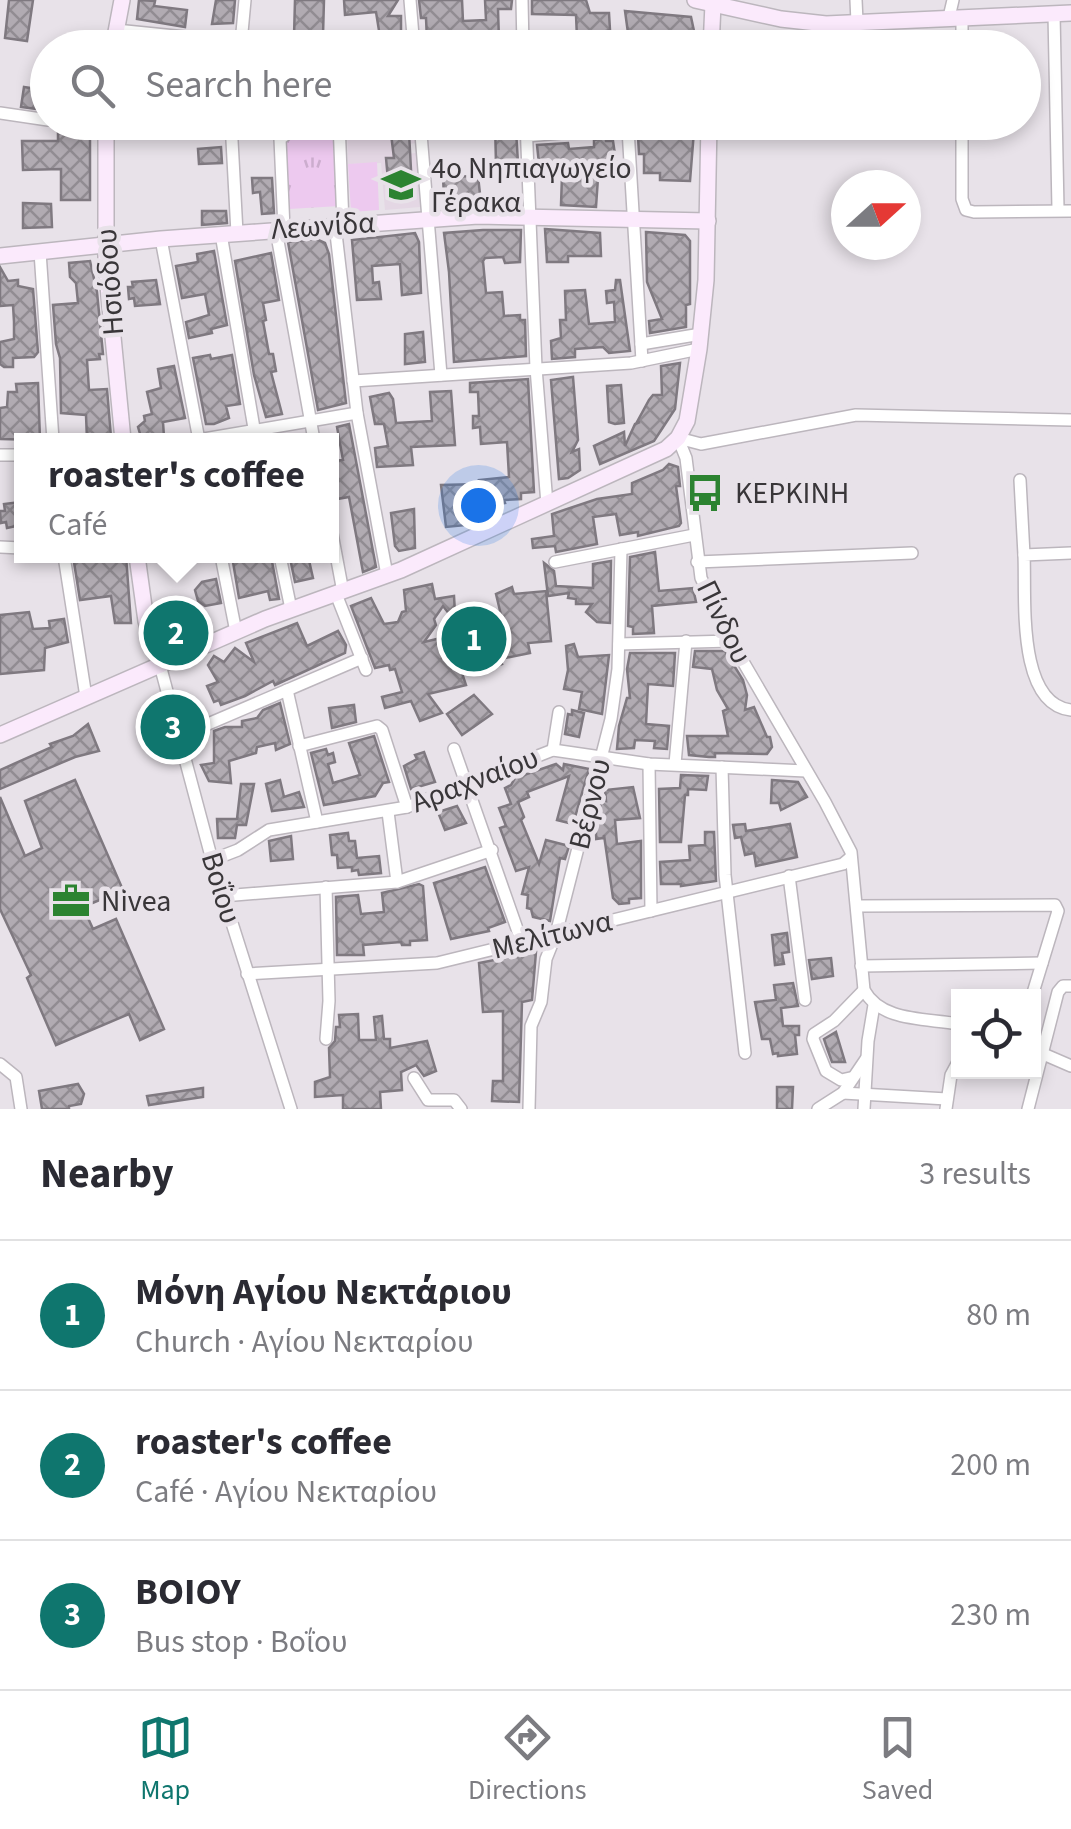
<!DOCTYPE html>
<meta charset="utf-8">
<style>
body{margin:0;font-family:"Source Sans 3",sans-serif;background:#f2f2f3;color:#2b2b33}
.controls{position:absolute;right:30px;bottom:30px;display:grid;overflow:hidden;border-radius:0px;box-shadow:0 5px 15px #0003}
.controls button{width:90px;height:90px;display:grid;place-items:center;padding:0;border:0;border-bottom:2px solid #e1e1e2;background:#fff;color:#2b2b33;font:50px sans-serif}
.compass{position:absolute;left:831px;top:170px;width:90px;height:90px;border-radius:50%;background:#fff;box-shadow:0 5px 15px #0003;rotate:69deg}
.you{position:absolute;left:478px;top:505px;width:35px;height:35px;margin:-25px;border:8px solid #fff;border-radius:50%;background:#1a73e8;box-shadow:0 0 0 15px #1a73e833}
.badge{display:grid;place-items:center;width:65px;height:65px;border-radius:50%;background:#0f766e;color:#fff;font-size:32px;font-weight:700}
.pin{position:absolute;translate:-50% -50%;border:5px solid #fff;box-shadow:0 2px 10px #0006}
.popup{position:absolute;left:14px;top:433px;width:325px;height:130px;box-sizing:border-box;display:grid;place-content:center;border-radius:0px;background:#fff;filter:drop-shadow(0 2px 8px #0005);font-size:32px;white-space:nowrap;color:#7c7c81}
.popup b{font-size:38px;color:#2b2b33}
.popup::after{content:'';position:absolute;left:50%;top:100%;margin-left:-20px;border:20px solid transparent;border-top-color:#fff}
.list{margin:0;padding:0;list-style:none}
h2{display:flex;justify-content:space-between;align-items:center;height:130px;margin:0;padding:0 40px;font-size:42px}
h2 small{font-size:32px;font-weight:400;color:#7c7c81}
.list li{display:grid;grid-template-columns:65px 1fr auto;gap:30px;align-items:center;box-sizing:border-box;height:150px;padding:0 40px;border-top:2px solid #e1e1e2}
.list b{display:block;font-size:38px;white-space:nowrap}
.list p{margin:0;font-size:32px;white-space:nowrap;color:#7c7c81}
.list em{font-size:32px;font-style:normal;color:#7c7c81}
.icon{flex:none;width:55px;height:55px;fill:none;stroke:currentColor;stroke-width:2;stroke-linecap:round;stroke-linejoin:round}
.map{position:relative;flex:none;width:1071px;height:1109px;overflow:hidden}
.search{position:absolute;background:#fff;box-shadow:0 5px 15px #0003;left:30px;right:30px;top:30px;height:110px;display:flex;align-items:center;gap:25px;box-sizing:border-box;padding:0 35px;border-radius:55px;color:#7c7c81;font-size:38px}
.sheet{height:580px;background:#fff}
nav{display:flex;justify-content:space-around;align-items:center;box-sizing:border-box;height:140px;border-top:2px solid #e1e1e2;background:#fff;font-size:28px;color:#7c7c81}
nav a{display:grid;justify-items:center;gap:5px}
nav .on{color:#0f766e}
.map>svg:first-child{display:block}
.built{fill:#e4d7e4}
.grass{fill:#edc9ef}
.park{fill:url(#park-tufts)}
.building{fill:url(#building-cross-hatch);stroke:#7f7980;stroke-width:2.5}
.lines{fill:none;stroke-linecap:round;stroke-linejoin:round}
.street-casing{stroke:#bcb6bd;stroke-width:14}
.secondary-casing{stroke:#bcb6bd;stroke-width:18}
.street{stroke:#fff;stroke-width:11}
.secondary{stroke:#fbeafc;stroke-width:15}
.labels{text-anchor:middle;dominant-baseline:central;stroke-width:9;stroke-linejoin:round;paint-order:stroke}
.poi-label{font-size:30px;fill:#393639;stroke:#e8e2e9;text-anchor:start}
.street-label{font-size:30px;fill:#393639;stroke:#e8e2e9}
</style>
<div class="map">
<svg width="1071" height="1109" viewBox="0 0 1071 1109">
<defs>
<pattern id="park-tufts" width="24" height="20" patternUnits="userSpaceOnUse" patternTransform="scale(2.5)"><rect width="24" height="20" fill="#edc9ef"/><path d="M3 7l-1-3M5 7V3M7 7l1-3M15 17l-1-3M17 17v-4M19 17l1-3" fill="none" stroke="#ccadce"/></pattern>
<pattern id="building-cross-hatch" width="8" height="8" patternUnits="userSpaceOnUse" patternTransform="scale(2.5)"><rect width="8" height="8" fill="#b1abb2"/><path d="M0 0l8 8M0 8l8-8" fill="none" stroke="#918c92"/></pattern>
</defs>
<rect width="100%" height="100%" fill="#e8e2e9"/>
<path class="built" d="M347,123H413L415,143L406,145L407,154L416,153L420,207L385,210L381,163L348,164Z"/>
<path class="grass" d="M377,162L379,210L351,212L348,164Z"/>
<path class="park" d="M329,137L336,144L340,206L289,209L286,138Z"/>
<g class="building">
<path d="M9,0H33L27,41L5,38Z"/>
<path d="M139,0L155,1L154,6L187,10L185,27L137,19Z"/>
<path d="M216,0H235L233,23L212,24Z"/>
<path d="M295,0H324L323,35L294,37Z"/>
<path d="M344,0H398L388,16H401V41L381,43L376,12L345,15Z"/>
<path d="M419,0H462L463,21L486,20L485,0H512L511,9H498L499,40L430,41L427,40L426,18H421Z"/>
<path d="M532,0H586L590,13H609L610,30L595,34V37L577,38L576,15L532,14Z"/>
<path d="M625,11L691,17L694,31L628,33Z"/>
<path d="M24,87L38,89L37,109L21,107Z"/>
<path d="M271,122V138H247L246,124Z"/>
<path d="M495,122H509V129L516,130L518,163L496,164Z"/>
<path d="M694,131L690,181L660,180V173H644V154H639L638,136Z"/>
<path d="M409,132L412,189L389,191L386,158H394L391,134Z"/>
<path d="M58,133L82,134L90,138V200H61V169L23,170L22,141H58Z"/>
<path d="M606,138V141H613L616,161L539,164L537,145L568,143L569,149L594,147V140Z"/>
<path d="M221,147L222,163L199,164L198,149Z"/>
<path d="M478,176L481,203L455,204V201H447L444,197L443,177Z"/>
<path d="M562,176L598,178L596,207L561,205Z"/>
<path d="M252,178H272L274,213L262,214L260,192L253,193Z"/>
<path d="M23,203L51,204L52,227L23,228Z"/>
<path d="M202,211H226L227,223L202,225Z"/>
<path d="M545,229L600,233L601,256H568V262H547Z"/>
<path d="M483,230H521L520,262L505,263L503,257L485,258L483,261L486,293L502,292L504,316L520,315V320H525L526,356L454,362L449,272L444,233Z"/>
<path d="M646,232L685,235L690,241V304L686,305V327L650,333L649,321L662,319L647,282Z"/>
<path d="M415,233L419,242L421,293L402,295L400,264L372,266L373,283L379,282L381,299L357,300L352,240Z"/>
<path d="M316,239L325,243L329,254L346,403L318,410L288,242Z"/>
<path d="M214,251L227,325L211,329L212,333L189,338L186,322L209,315L205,294L182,298L176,266L198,262L197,254Z"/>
<path d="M271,253L279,300L263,303L266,320L263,321L269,354H273L276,371L271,372L282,414L266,417L254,375L235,261Z"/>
<path d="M90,261L97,292L103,354H99L100,359L87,360L89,390L107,389L111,437L108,440H87L86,415L61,413L60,358L56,344L53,305L78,303L76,283L70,277L69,263Z"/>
<path d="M0,267L8,281L18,280V286L33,289L38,352L34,357L13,358V367H4L0,364V342L14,339V322L13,305L0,306Z"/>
<path d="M156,280L160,304L135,306L134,298L129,299L128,287H133L132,282Z"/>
<path d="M616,280H620L630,351L609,353L603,347L575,349V357L552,359L551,341L561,338L560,320H566L565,291L585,290L589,324L615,322L614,302L607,303L606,291L615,290Z"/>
<path d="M423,332L425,362L405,364V334Z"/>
<path d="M210,355L211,359L232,355L240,404L226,406L229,418L214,424H206L193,358Z"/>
<path d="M680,363L675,409L654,441L600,464L594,446L624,432L625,446L635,424L640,422H637L649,400L653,395H662L661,366Z"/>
<path d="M174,366L185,418L163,422L164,437L146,440L141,437L138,427L145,421L144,416L152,414L147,392L161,388L158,369Z"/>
<path d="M573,377L578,440L572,452L579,449L580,470L568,478L559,479L551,380Z"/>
<path d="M528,379L534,492L521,493V499L504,500L505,503L494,505L481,514L466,516L467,525L446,527L441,485L480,484L479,480L509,477L507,442L481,444L480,427L473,428V416H479L478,392H470V383Z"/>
<path d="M38,383L40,440L0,439V408L7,407L8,392H17L16,384Z"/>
<path d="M621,385L624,423L615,424L609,422L607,386Z"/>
<path d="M451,391L455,445L411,447L413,465L377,467L375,448L388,446L384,424H375L370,397L389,393L393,399L396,423L432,421L430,392Z"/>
<path d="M349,424L376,567L363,572L349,497L337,499L331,478L333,461L343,460L337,427Z"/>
<path d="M669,464L678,467L680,486H676L681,523L679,526L638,536V532L620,535L616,514L593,517L597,544L556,552L555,546L533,548L532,539L554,536L552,514L597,499L632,494V483L663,470Z"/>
<path d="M21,502V525L7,528L6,522L1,523L0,511H5L4,504Z"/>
<path d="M414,509L415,548L399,551L395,546L391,513Z"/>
<path d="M655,552L659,591L693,588L696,602L652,606L654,633L633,634V627L628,626L630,557Z"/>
<path d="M73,556H126L131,623H115L111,596L80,600Z"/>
<path d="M232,556H271L279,599L270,600L268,591L239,598Z"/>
<path d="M308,556L313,578L295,582L290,558Z"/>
<path d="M611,561L610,623L597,622L586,612L592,604H576V599L568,598L569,593L548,596L544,563L554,571L556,586L593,588V564Z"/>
<path d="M216,579L221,603L205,606L198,601L195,590L202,582Z"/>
<path d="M432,584L435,599L454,596L455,613L450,615L443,606L434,619L436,625L424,642L441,638L448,657L464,652L468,664L460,667L466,685L428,694L442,713L420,721L411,701L385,708L382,697L402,692L395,669L390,670L389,665L375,668L351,606L371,598L384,624L398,622L402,612L406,611L404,590Z"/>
<path d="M512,587L514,594L546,591L551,641L528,643L530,653L500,659L502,664L481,672L478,663L484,661L481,650H484L478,621L501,615L496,594Z"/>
<path d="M175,609L177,615L183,613L189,633L184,635L185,641L175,645L164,618V611Z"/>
<path d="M29,612L33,629L50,628L49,621L64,619L68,642L45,648L44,670L0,674V615Z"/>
<path d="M297,623L307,646L338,631L346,645L345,653L275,685L273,681L245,696L221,705L219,700L214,702L207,686L218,682L208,665L214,656L224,662L235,648L254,662L246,643Z"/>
<path d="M574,644L578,657L609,655L602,714L579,709L582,692L564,689L568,670L566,646Z"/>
<path d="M695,651H725L743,680L747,695L745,710L754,707L767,737H770L772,747L767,754L715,753V757H709L689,755L687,736H728L723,711L728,709L717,690L712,669L693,667Z"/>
<path d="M630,653H675L673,686L648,684L646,724L669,726L667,749L654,748L655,741L635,740L634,748L617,749L619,726L627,698H630L627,669Z"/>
<path d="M474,695L492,714L462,735L447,714Z"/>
<path d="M280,703L290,744L276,750L275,743L257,747L256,753L229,761L231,783L209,781L201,765L214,763V731L225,727H242V721L257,718L263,710Z"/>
<path d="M354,705L356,722L332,728L329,708Z"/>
<path d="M572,710L584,713L579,737L565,734L568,714L572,715Z"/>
<path d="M88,724L99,751L75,757L0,789V770L52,747L50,744L73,736Z"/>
<path d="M374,736L389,782L383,783L375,796L324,805L311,753L326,749L328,755L333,753L335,762L328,764L333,783L360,775L349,743Z"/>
<path d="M424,752L435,782L411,789L404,766L417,759L415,755Z"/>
<path d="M556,764L563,770L564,764L589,769L573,824L557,820L569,776L527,792L529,797L518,802L524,817L521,820L539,864L546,840L569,846L565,859L560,858L550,921L533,917L531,909L527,908L528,895L522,894L529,867L516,871L500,828L506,826L499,808L511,804L505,788L511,785L515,778Z"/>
<path d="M681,775L708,776L706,790L688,789V795H685L681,842H660L659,789L680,788Z"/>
<path d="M75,780L123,890L83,907L93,929L116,919L164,1029L140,1040L129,1014L56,1045L27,978L31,975L0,909V797L25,856L42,848L25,801Z"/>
<path d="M280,780L284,797L299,792L304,807L272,811L266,784Z"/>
<path d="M772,780L798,782L807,797L781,810L779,803H771Z"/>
<path d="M241,784H254L246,825H237L235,838H218L217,819H237Z"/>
<path d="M633,787L640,818L615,820L617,844L641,841V898L629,899V903L619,904L613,898L604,835V838L596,839V828L601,817L600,799L606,801L605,790Z"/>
<path d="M457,806L466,823L445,830L438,812Z"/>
<path d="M745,824L746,831L790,824L797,857L756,866L754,853L745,855L741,837L735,838L733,825Z"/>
<path d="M705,832H714L716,881L681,886V884H661L660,862L690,860L689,846L705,845Z"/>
<path d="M348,833L349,841H355L357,858L379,856L381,873L359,875L358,870L352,871V867L338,868L337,855H332L330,835Z"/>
<path d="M291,836L293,859L271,861L269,841Z"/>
<path d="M485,867L505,922L488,928L489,931L451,939L434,883Z"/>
<path d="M419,884L423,886L427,940L410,941V945H402L401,942L363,945L364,955H337L336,897L358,895L361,914L384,912L382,893Z"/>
<path d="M787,933L789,952L782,953L784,964L775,965L772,935Z"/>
<path d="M536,952L532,1000L522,1002L519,1102L492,1101L493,1081H503V1011L483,1012L479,963Z"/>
<path d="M831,958L833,976L812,979L809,960Z"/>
<path d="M793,983L798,1006L781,1008L783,1026H799V1035H795L797,1054L778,1056V1053L773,1054L770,1039H762L755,1002L776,1000L774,985Z"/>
<path d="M358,1014L359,1040H376L374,1017L382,1016L384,1039H390V1048L427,1041L436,1071L424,1076L416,1065L401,1072L402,1090L380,1092L381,1109H343V1095L315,1097V1082L330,1077L329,1048L335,1041L336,1027H340L339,1015Z"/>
<path d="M836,1032L845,1062H832L827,1048L824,1039Z"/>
<path d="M78,1084L84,1094L81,1104L69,1106V1109H42L39,1091Z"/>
<path d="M777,1087H793L792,1109H777Z"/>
<path d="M203,1088V1097L149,1105L147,1096Z"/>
</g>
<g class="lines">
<g class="street-casing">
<g id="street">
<path d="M410,0L414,48"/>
<path d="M522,0L523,48"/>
<path d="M856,0L857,22"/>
<path d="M1054,14L1058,209"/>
<path d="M949,17L953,0"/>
<path d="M116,30L294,48"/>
<path d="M241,43L245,0"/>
<path d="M571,48L711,40"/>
<path d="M962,48V17"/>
<path d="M0,113L48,120"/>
<path d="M65,122L106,128L231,132"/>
<path d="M231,122L237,233"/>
<path d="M339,122L343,224"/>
<path d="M420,122L441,375"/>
<path d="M526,122L536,368L547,504"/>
<path d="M962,122V199L966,210L974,212L1071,211"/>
<path d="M628,129L642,361"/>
<path d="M527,136L685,122"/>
<path d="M335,225L357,413L387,575"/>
<path d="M284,229L280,139L288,133L340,132"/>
<path d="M276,230L314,440"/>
<path d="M221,234L256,440"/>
<path d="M161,239L199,440"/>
<path d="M40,252L53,440"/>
<path d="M641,344L701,334"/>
<path d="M353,381L631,363L699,349"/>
<path d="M678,438L686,458L701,578L731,641L825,802L851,852L864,990C881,1022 926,1018 958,1024"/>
<path d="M678,438L701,444L856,415L1071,420"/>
<path d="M198,440L357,413"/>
<path d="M0,455H21"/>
<path d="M1020,480L1024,555"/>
<path d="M331,528L343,592"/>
<path d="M0,547L21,548"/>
<path d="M1071,553L1024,555C1026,596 1016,704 1071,710"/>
<path d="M64,556L86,697"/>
<path d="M221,556L236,632"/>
<path d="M280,556L291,609"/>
<path d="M555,562L694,535"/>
<path d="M697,562L912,553"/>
<path d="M336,594L366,670"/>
<path d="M619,644L731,641"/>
<path d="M160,665L212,860L291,1109"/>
<path d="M287,690L317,822"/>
<path d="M180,736L362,658"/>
<path d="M299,746L377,726L382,730L407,807"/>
<path d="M454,749L522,943"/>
<path d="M553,750L559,712"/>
<path d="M649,764L651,911"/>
<path d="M675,764L686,641"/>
<path d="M722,767L725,875L745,1053"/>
<path d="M388,812L397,882"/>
<path d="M212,860L238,850L269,830L407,807L553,750L649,764L806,771"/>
<path d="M789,876L805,1000"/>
<path d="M223,896L397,882L492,850"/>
<path d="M858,906L1055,905L1058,911L1032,996"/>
<path d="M861,966L1042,963"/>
<path d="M247,974L437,963L843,864L849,859"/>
<path d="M326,1039L329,1001L326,887"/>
<path d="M1034,1050L1071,1066"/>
<path d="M0,1064L16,1077L21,1109"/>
<path d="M414,1078L428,1100H454L461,1109"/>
<path d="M850,1078L841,1080L826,1071L813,1039L814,1034L834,1021L864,990"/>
<path d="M843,1093L947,1099"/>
<path d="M529,1109L531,1026L541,1002L546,959L556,934L611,719L618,669L621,549"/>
<path d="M818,1109L843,1093L866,1059"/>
<path d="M864,1109L868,1041L874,1005"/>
<path d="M946,1109L951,1075L958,1062"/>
<path d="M1028,1109L1058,992L1063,986H1071"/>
</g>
</g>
<g class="secondary-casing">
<g id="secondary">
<path d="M695,0L781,19L826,24L1071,13"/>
<path d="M113,48L122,0"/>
<path d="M711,48L713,4"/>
<path d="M106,122V265L123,440"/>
<path d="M0,256L161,239L478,216L708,221"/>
<path d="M137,556L146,621L160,665"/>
<path d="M0,735L265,619L401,570L666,449L678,438L687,421L699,349L706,280L709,122"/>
</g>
</g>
<use href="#street" class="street"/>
<use href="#secondary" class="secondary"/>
</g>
<defs>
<g id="school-bare" transform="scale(3)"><path d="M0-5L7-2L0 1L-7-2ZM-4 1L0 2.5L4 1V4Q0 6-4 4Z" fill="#2c8331" stroke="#e8e2e9" stroke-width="2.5" paint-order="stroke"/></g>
<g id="bus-bare" transform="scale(3)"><path d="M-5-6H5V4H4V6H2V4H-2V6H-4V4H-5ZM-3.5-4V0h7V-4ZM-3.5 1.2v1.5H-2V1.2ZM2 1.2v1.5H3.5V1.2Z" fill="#2c8331" stroke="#e8e2e9" stroke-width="2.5" paint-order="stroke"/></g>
<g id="office-bare" transform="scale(3)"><path d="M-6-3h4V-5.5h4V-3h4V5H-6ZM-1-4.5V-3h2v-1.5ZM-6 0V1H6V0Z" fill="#2c8331" stroke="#e8e2e9" stroke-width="2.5" paint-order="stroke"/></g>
</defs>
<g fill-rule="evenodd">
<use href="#school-bare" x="401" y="185"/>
<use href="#bus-bare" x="705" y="493"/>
<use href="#office-bare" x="71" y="901"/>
</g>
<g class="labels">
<g class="poi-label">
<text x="431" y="168">4ο Νηπιαγωγείο<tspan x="431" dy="34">Γέρακα</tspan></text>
<text x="735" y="493">ΚΕΡΚΙΝΗ</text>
<text x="101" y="901">Nivea</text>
</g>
<g class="street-label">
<text transform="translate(323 226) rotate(-4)">Λεωνίδα</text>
<text transform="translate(110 282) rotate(-94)">Ησιόδου</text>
<text transform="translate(724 622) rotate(64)">Πίνδου</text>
<text transform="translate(475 780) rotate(-21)">Αραχναίου</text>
<text transform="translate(590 804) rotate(-76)">Βέρνου</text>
<text transform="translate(221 888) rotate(73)">Βοΐου</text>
<text transform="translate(552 935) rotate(-14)">Μελίτωνα</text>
</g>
</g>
</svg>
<div class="controls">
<button><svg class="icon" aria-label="locate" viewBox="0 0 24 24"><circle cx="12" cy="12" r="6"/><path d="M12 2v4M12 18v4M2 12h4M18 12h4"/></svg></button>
</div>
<svg class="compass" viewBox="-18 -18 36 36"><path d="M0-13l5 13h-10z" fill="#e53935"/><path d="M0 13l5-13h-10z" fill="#7c7c81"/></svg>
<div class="you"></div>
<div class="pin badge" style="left:474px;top:639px">1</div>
<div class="pin badge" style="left:176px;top:633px">2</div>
<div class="popup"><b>roaster's coffee</b>Café</div>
<div class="pin badge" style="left:173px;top:727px">3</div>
<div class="search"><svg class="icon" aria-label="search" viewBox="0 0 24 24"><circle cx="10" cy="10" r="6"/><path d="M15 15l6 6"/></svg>Search here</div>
</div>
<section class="sheet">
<h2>Nearby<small>3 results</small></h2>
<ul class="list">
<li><span class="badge">1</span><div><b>Μόνη Αγίου Νεκτάριου</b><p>Church · Αγίου Νεκταρίου</p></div><em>80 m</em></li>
<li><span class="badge">2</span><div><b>roaster's coffee</b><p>Café · Αγίου Νεκταρίου</p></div><em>200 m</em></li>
<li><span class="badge">3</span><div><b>ΒΟΙΟΥ</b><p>Bus stop · Βοΐου</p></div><em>230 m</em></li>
</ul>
</section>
<nav>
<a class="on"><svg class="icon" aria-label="map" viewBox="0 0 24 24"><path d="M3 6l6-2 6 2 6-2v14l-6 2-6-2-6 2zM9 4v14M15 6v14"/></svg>Map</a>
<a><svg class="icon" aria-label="directions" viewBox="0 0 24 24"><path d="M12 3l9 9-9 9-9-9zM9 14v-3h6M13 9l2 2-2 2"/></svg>Directions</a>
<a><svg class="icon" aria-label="saved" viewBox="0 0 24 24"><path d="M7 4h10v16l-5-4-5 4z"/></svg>Saved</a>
</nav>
